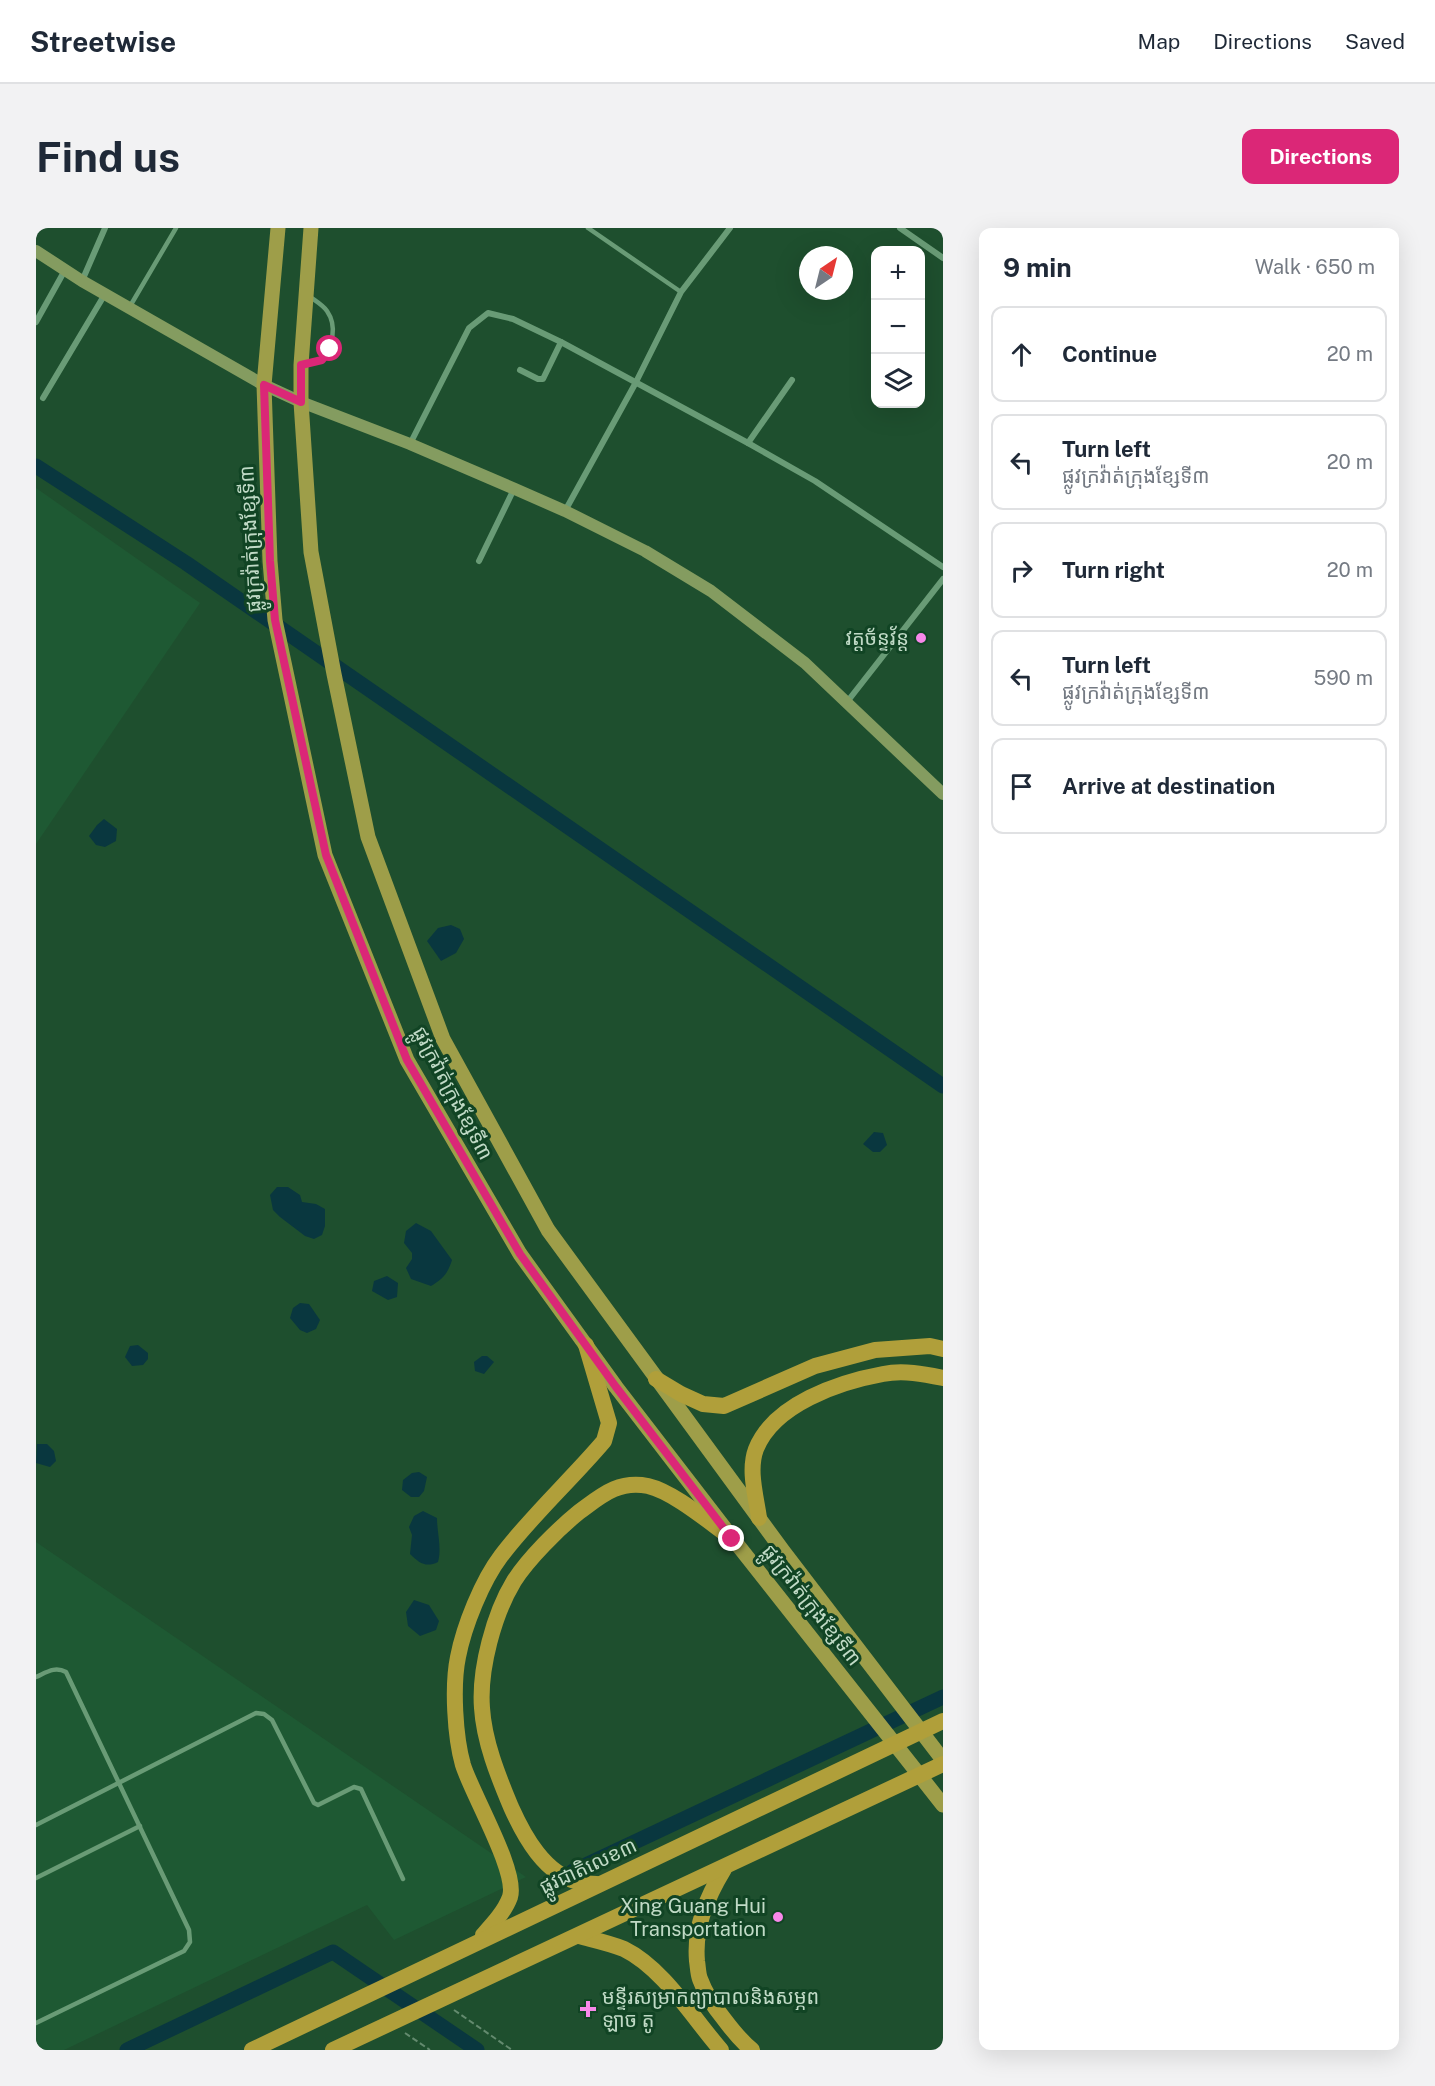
<!DOCTYPE html>
<meta charset="utf-8">
<style>
body{margin:0;font-family:"Public Sans","Noto Sans Khmer",sans-serif;background:#f2f2f3;color:#1f2937}
.controls{position:absolute;right:18px;top:18px;display:grid;overflow:hidden;border-radius:12px;box-shadow:0 6px 24px #0002}
.controls button{width:54px;height:54px;display:grid;place-items:center;padding:0;border:0;border-bottom:2px solid #e0e1e3;background:#fff;color:#1f2937;font:30px sans-serif}
.compass{position:absolute;left:763px;top:18px;width:54px;height:54px;border-radius:50%;background:#fff;box-shadow:0 6px 24px #0002;rotate:35deg}
.stop{position:absolute;width:18px;height:18px;margin:-14px;border:4px solid #db2777;border-radius:50%;background:#fff}
.stop.end{background:#db2777;border-color:#fff;box-shadow:0 2px 6px #0008}
.list{margin:0;padding:0;list-style:none}
h2{display:flex;justify-content:space-between;align-items:center;height:78px;margin:0;padding:0 24px;font-size:26px}
h2 small{font-size:20px;font-weight:400;color:#747a83}
.list li{display:grid;grid-template-columns:39px 1fr auto;gap:18px;align-items:center;box-sizing:border-box;height:96px;margin:0 12px 12px;padding:0 12px;border:2px solid #e0e1e3;border-radius:12px}
.list b{display:block;font-size:22px;white-space:nowrap}
.list p{margin:0;font-size:20px;white-space:nowrap;color:#747a83}
.list em{font-size:20px;font-style:normal;color:#747a83}
.icon{flex:none;width:33px;height:33px;fill:none;stroke:currentColor;stroke-width:2;stroke-linecap:round;stroke-linejoin:round}
.map{position:relative;flex:none;width:907px;height:1822px;overflow:hidden;border-radius:12px}
header{display:flex;align-items:center;gap:36px;box-sizing:border-box;height:84px;padding:0 30px;background:#fff;border-bottom:2px solid #e0e1e3}
header strong{font-size:28px}
nav{display:flex;gap:33px;margin-inline-start:auto;font-size:21px}
.intro{display:flex;align-items:center;justify-content:space-between;box-sizing:border-box;height:144px;padding:0 36px}
h1{margin:0;font-size:42px}
.button{padding:15px 27px;border-radius:12px;background:#db2777;color:#fff;font-size:21px;font-weight:700}
main{display:flex;gap:36px;padding:0 36px}
aside{flex:1;background:#fff;border-radius:12px;box-shadow:0 6px 24px #0002}
.map>svg:first-child{display:block}
.built{fill:#1e5933}
.water{fill:#09373f}
.lines{fill:none;stroke-linecap:round;stroke-linejoin:round}
.canal{stroke:#09373f;stroke-width:15}
.path{stroke:#638a6e;stroke-width:2;stroke-dasharray:6 3;stroke-linecap:butt}
.service{stroke:#699b76;stroke-width:4.5}
.minor{stroke:#699b76;stroke-width:6}
.secondary{stroke:#849c60;stroke-width:12}
.primary{stroke:#9e9e49;stroke-width:15}
.trunk{stroke:#b09f3a;stroke-width:16}
.route{stroke:#db2777;stroke-width:8}
.poi-dot{fill:#f888ea;stroke:#114424;stroke-width:2}
.labels{text-anchor:middle;dominant-baseline:central;stroke-width:6;stroke-linejoin:round;paint-order:stroke}
.street-label{font-size:20px;fill:#c0dac6;stroke:#114424}
.poi-label{font-size:20px;fill:#c0dac6;stroke:#114424;text-anchor:end}
</style>
<header>
<strong>Streetwise</strong>
<nav><a>Map</a><a>Directions</a><a>Saved</a></nav>
</header>
<div class="intro"><h1>Find us</h1><a class="button">Directions</a></div>
<main>
<div class="map">
<svg width="907" height="1822" viewBox="0 0 907 1822">
<rect width="100%" height="100%" fill="#1e4f2e"/>
<g class="built">
<path d="M0,260L164,375L0,616Z"/>
<path d="M0,1314L490,1649L358,1712L331,1677L28,1822H0Z"/>
</g>
<g class="water">
<path d="M68,591L81,601L80,613L69,619L60,617L53,608L61,597Z"/>
<path d="M415,697L424,701L428,711L420,725L405,733L391,713L402,700Z"/>
<path d="M838,904L847,905L851,917L844,924H837L827,916Z"/>
<path d="M241,959H252L264,967L266,974L280,976L289,981V998L286,1007L278,1011L269,1008L244,989L237,982L234,967Z"/>
<path d="M380,995L395,1003L416,1032C412,1045 407,1051 395,1058L375,1051L370,1040L376,1031V1025L368,1015L370,1003Z"/>
<path d="M351,1048L362,1055L361,1069L352,1072L336,1063L338,1053Z"/>
<path d="M264,1075L273,1076L284,1092L280,1101L271,1105L264,1102L254,1090L257,1080Z"/>
<path d="M102,1117L112,1125V1131L107,1137L96,1138L89,1129L94,1118Z"/>
<path d="M446,1128H451L458,1134L448,1146L439,1143L438,1134Z"/>
<path d="M1,1216H11L18,1223L20,1233L14,1239L0,1235Z"/>
<path d="M383,1244L391,1249L388,1263L383,1269H375L366,1262L367,1252L376,1245Z"/>
<path d="M387,1283L401,1290C401,1305 406,1320 402,1334C390,1340 383,1335 374,1326L376,1307L373,1299L378,1288Z"/>
<path d="M378,1372L393,1377L403,1393L400,1402L384,1408L372,1398L370,1384Z"/>
</g>
<g class="lines">
<g class="canal">
<path d="M0,238L150,335L907,858"/>
<path d="M537,1643L907,1469"/>
<path d="M91,1822L297,1724L441,1822"/>
</g>
<g class="path">
<path d="M418,1782L476,1822"/>
<path d="M369,1805L394,1822"/>
</g>
<g class="service">
<path d="M552,0L645,64"/>
<path d="M93,80L140,0"/>
<path d="M268,137L286,132C296,118 302,99 291,83C287,77 278,72 273,68"/>
<path d="M0,1449C11,1444 19,1438 30,1444L153,1702L154,1714L148,1723L0,1795"/>
<path d="M0,1597L220,1485L228,1486L236,1492L278,1575L282,1577L318,1559L325,1561L367,1651"/>
<path d="M0,1650L104,1598"/>
</g>
<g class="minor">
<path d="M864,0L907,30"/>
<path d="M46,53L69,0"/>
<path d="M0,94L29,42"/>
<path d="M484,142L502,151H507L525,114"/>
<path d="M7,170L69,66"/>
<path d="M712,215L756,152"/>
<path d="M374,216L433,100L452,85L477,91L525,114L712,215L779,253L907,339"/>
<path d="M529,283L599,156L645,64L694,0"/>
<path d="M443,333L478,261"/>
<path d="M811,474L907,351"/>
</g>
<path class="secondary" d="M0,23L46,53L228,157L265,174L374,216L479,261L529,283L609,323L675,363L769,435L907,566"/>
<g class="primary">
<path d="M242,0L228,157L234,333L239,392L289,627L371,832L484,1026L580,1159L697,1311L907,1577"/>
<path d="M275,0L265,137V174L275,324L298,446L332,609L407,811L512,1002L747,1323L907,1532"/>
</g>
<g class="trunk">
<path d="M620,1151L645,1166L667,1176L688,1178L779,1138L839,1122L894,1118L907,1121"/>
<path d="M723,1290C720,1268 712,1242 720,1221C738,1176 803,1154 847,1146C867,1142 888,1146 907,1150"/>
<path d="M688,1641C671,1669 658,1699 661,1733C662,1739 662,1746 664,1751C669,1765 679,1780 688,1791C697,1803 705,1813 716,1822"/>
<path d="M561,1656C555,1656 548,1656 543,1654C509,1647 488,1608 475,1579C462,1548 448,1513 446,1480C443,1441 458,1386 478,1353C492,1331 522,1301 543,1284C565,1268 582,1252 612,1258C638,1264 674,1295 697,1311"/>
<path d="M447,1707C457,1696 469,1683 474,1669C482,1644 436,1566 427,1537C419,1509 416,1458 422,1429C428,1398 446,1353 465,1328C496,1287 535,1252 568,1213L573,1195L550,1117"/>
<path d="M543,1708C558,1712 573,1715 588,1721C627,1740 657,1790 685,1822"/>
<path d="M216,1822L907,1493"/>
<path d="M297,1822L907,1536"/>
</g>
</g>
<g class="lines">
<path class="route" d="M294,121L286,132L265,137V174L228,157L234,333L239,392L290,627L371,832L484,1026L580,1159L696,1311"/>
</g>
<g class="poi-dot">
<circle cx="885" cy="410" r="6"/>
<circle cx="742" cy="1689" r="6"/>
<path d="M549 1772h6v6h6v6h-6v6h-6v-6h-6v-6h6z"/>
</g>
<g class="labels">
<g class="street-label">
<text transform="translate(214 311) rotate(-93)">ផ្លូវក្រវ៉ាត់ក្រុងខ្សែទី៣</text>
<text transform="translate(417 865) rotate(62)">ផ្លូវក្រវ៉ាត់ក្រុងខ្សែទី៣</text>
<text transform="translate(776 1377) rotate(52)">ផ្លូវក្រវ៉ាត់ក្រុងខ្សែទី៣</text>
<text transform="translate(552 1638) rotate(-25)">ផ្លូវជាតិលេខ៣</text>
</g>
<g class="poi-label">
<text x="873" y="410">វត្តច័ន្ទវ័ន្ត</text>
<text x="730" y="1678">Xing Guang Hui<tspan x="730" dy="23">Transportation</tspan></text>
<text x="566" y="1769" text-anchor="start">មន្ទីរសម្រាកព្យាបាលនិងសម្ភព<tspan x="566" dy="23">ឡាច តូ</tspan></text>
</g>
</g>
</svg>
<div class="controls">
<button>+</button>
<button>−</button>
<button><svg class="icon" aria-label="layers" viewBox="0 0 24 24"><path d="M12 4l9 5-9 5-9-5zM3 14l9 5 9-5"/></svg></button>
</div>
<svg class="compass" viewBox="-18 -18 36 36"><path d="M0-13l5 13h-10z" fill="#e53935"/><path d="M0 13l5-13h-10z" fill="#747a83"/></svg>
<div class="stop" style="left:294px;top:121px"></div>
<div class="stop end" style="left:696px;top:1311px"></div>
</div>
<aside>
<h2>9 min<small>Walk · 650 m</small></h2>
<ul class="list">
<li><svg class="icon" aria-label="ahead" viewBox="0 0 24 24"><path d="M12 20V5M6 11l6-6 6 6"/></svg><div><b>Continue</b></div><em>20 m</em></li>
<li><svg class="icon" aria-label="left" viewBox="0 0 24 24"><path d="M17 20v-9H6M10 6l-5 5 5 5"/></svg><div><b>Turn left</b><p>ផ្លូវក្រវ៉ាត់ក្រុងខ្សែទី៣</p></div><em>20 m</em></li>
<li><svg class="icon" aria-label="right" viewBox="0 0 24 24"><path d="M7 20v-9h11M14 6l5 5-5 5"/></svg><div><b>Turn right</b></div><em>20 m</em></li>
<li><svg class="icon" aria-label="left" viewBox="0 0 24 24"><path d="M17 20v-9H6M10 6l-5 5 5 5"/></svg><div><b>Turn left</b><p>ផ្លូវក្រវ៉ាត់ក្រុងខ្សែទី៣</p></div><em>590 m</em></li>
<li><svg class="icon" aria-label="arrive" viewBox="0 0 24 24"><path d="M6 21V4h12l-3 4 3 4H6"/></svg><div><b>Arrive at destination</b></div></li>
</ul>
</aside>
</main>
